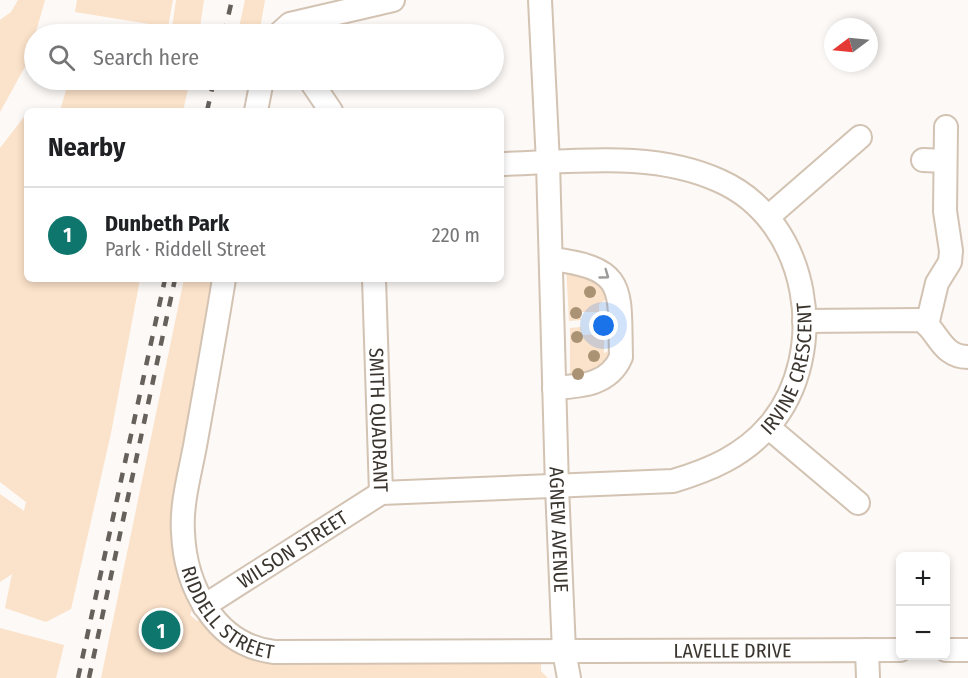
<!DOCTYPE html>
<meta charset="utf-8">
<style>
body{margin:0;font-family:"Fira Sans Condensed",sans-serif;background:#f2f2f2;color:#202124}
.controls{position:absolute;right:18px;bottom:18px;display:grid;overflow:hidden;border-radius:9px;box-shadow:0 3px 9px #0003}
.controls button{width:54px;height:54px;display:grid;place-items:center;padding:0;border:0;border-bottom:2px solid #e0e0e0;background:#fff;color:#202124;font:30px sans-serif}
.compass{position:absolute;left:824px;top:18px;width:54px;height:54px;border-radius:50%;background:#fff;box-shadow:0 3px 9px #0003;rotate:254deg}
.you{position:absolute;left:604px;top:326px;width:21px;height:21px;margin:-15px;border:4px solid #fff;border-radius:50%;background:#1a73e8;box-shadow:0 0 0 9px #1a73e833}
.badge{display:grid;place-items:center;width:39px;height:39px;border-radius:50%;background:#0f766e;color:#fff;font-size:20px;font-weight:700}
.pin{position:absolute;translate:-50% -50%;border:3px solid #fff;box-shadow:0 2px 6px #0006}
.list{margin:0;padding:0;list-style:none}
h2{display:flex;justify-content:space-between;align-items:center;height:78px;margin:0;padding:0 24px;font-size:26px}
h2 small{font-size:20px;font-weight:400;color:#757577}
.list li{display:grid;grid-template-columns:39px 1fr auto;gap:18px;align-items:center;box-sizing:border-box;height:96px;padding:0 24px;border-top:2px solid #e0e0e0}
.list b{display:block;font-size:22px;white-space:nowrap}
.list p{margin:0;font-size:20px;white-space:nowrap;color:#757577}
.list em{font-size:20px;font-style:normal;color:#757577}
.icon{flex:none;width:33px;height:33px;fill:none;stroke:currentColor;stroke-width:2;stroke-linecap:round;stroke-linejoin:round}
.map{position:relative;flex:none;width:968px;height:678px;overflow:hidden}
.search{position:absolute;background:#fff;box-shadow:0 3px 9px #0003;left:24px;top:24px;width:480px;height:66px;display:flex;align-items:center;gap:15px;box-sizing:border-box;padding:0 21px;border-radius:33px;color:#757577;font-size:22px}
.panel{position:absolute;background:#fff;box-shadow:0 3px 9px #0003;left:24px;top:108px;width:480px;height:174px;border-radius:9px}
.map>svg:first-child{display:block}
.green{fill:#fbe2ca}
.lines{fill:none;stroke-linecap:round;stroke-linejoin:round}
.minor-casing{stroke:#d3c3b3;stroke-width:26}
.minor{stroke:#fff;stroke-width:22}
.rail{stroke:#67615c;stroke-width:4.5;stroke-dasharray:10 10;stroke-linecap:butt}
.tree{fill:#aa9274}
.oneway{stroke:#9d9a97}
.labels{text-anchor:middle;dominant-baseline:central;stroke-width:4.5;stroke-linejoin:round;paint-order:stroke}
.street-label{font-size:20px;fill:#3b352f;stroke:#fff}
</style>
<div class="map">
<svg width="968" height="678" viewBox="0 0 968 678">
<rect width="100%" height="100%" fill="#fcf9f6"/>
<g class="green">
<path d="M18,0H45L27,63L0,112V20L11,12Z"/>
<path d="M77,0H173L168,27L75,12Z"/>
<path d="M176,0H204L199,34H171Z"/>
<path d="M245,0H265L259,34L238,32Z"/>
<path d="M69,80H190L183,111H60Z"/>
<path d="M27,113V279H140L111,433L71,609L46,622L5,608L12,574L0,582V494L24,511L26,502L0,482V148Z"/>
<path d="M566,265L615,294L599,304V312H581V320L569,321Z"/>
<path d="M184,279H219L173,517L194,605L190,615L197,621L202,618L230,643L532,661L541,662V671L548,678H101Z"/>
<path d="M581,327L582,335L604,334V353L616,348L611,364L570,382V328Z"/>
<path d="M0,628L64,645L56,678H0Z"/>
</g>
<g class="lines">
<g class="minor-casing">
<g id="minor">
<path id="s1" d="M540,0L548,163L557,487L564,651L569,678"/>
<path d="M279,34L290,24L393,0"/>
<path d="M310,80L331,111"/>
<path d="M256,111L262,80"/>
<path d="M923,160L945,161"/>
<path d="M768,217L860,137"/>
<path d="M551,259C628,268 619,289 621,357C609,385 581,386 554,388"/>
<path id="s2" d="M224,279C215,335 205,390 195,446C190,473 181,504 183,532C185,586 215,645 274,652L900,650"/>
<path id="s3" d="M374,279L381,493L673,481C710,470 743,456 769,426C831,353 810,221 720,181C653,150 573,162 501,164"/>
<path d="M804,321L922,320C939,333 942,357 968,357"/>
<path d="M927,325L937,283L950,262L951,251L945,211L946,127"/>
<path d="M768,427L858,503"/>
<path id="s4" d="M204,606L381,493"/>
<path d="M867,650L868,678"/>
<path d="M946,650H968"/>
</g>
</g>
<use href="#minor" class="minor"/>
<g class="rail">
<path d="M224,34L232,0"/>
<path d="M207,111L214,80"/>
<path d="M78,678L165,279"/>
<path d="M89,678L175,279"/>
</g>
</g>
<g class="tree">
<circle cx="590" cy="292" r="6"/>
<circle cx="576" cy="313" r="6"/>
<circle cx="577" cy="337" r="6"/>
<circle cx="594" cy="356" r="6"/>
<circle cx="578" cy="374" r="6"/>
</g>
<defs><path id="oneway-chevron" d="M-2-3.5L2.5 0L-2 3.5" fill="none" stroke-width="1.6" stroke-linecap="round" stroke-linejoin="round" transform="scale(1.5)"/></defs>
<use class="oneway" href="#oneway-chevron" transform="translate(605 275) rotate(36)"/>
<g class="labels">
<g class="street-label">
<text stroke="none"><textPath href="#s3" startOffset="681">IRVINE CRESCENT</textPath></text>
<text stroke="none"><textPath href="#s3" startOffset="141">SMITH QUADRANT</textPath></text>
<text stroke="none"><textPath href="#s1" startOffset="530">AGNEW AVENUE</textPath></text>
<text stroke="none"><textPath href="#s4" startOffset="105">WILSON STREET</textPath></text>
<text stroke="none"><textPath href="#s2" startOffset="356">RIDDELL STREET</textPath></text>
<text stroke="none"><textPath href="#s2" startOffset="879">LAVELLE DRIVE</textPath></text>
</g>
</g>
</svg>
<div class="controls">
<button>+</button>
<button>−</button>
</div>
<svg class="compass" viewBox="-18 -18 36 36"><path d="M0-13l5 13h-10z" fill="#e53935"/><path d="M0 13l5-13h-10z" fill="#757577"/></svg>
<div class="you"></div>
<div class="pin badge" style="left:161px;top:630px">1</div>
<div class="search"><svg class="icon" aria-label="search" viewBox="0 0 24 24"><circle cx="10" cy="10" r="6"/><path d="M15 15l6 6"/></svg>Search here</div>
<section class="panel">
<h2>Nearby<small></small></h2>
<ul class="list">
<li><span class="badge">1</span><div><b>Dunbeth Park</b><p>Park · Riddell Street</p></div><em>220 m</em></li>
</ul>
</section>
</div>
